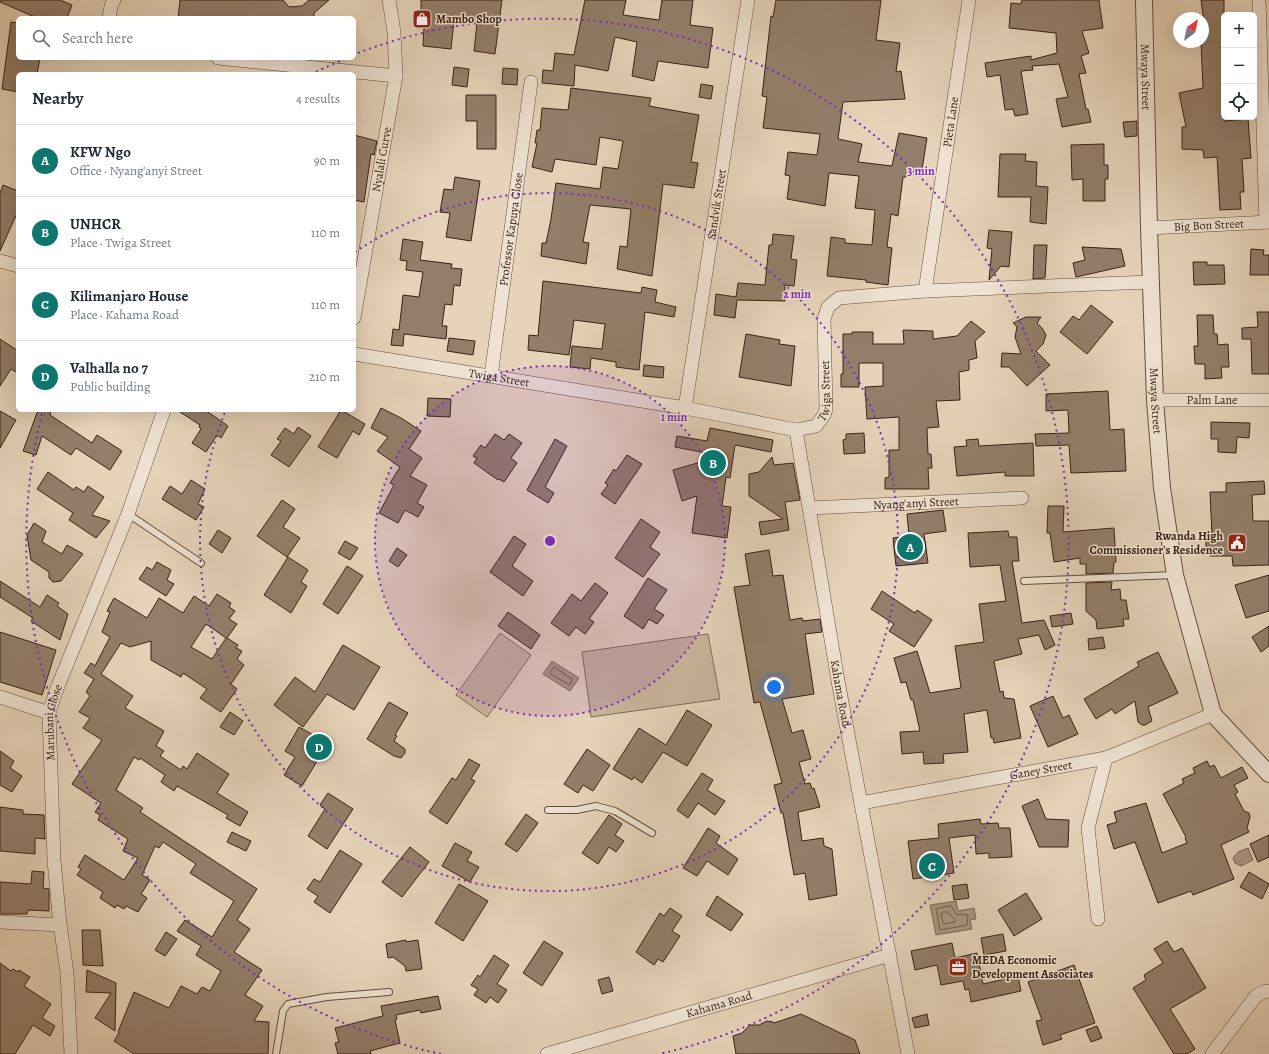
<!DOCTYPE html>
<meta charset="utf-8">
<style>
body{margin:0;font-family:Alegreya,serif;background:#f2f2f3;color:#1f2937}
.controls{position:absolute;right:12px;top:12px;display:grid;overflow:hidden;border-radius:6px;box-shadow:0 4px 16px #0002}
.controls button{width:36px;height:36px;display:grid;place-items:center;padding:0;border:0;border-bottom:1px solid #e0e1e3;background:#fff;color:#1f2937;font:20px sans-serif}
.compass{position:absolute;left:1173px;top:12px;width:36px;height:36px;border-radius:50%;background:#fff;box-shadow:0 4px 16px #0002;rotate:33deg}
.you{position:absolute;left:774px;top:687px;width:14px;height:14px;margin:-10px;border:3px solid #fff;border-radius:50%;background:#1a73e8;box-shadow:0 0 0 6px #1a73e833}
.badge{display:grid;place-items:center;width:26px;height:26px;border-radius:50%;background:#0f766e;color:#fff;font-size:13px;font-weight:700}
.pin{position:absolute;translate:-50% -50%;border:2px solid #fff;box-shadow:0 1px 4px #0006}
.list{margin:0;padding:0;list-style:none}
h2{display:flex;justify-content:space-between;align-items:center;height:52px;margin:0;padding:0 16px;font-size:17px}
h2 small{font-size:13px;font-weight:400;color:#747a83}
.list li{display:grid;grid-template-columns:26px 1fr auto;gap:12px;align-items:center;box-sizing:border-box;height:72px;padding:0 16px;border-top:1px solid #e0e1e3}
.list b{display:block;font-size:15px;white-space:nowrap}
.list p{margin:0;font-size:13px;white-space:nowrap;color:#747a83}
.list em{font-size:13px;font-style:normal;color:#747a83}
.icon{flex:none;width:22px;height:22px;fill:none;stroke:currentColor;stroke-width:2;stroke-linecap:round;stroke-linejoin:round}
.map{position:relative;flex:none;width:1269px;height:1054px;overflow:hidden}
.search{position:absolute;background:#fff;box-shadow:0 4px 16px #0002;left:16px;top:16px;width:340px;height:44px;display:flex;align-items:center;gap:10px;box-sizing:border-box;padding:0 14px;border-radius:6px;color:#747a83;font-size:15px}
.panel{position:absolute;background:#fff;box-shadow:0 4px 16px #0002;left:16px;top:72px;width:340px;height:340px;border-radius:6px}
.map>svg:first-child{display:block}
.green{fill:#c9b59d;stroke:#816c59}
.water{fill:#ab9781;stroke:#7d6856}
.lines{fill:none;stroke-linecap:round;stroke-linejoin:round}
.shore{stroke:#725c4b;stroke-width:1}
.building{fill:#937e6a;stroke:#392215;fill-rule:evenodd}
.service-casing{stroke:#644e3e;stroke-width:8}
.minor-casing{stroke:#644e3e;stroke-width:14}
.tertiary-casing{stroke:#644e3e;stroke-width:18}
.service{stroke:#efe2d2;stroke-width:6}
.minor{stroke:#efe2d2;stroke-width:13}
.tertiary{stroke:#efe2d2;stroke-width:16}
.ring{fill:none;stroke:#7b2cbf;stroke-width:2;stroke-dasharray:2 4}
.labels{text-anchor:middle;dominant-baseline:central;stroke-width:3;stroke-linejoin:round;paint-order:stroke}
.poi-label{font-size:12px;font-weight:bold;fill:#392215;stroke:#efe2d2;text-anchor:start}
.street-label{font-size:12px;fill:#392215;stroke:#efe2d2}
.centre{fill:#7b2cbf;stroke:#efe2d2;stroke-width:2}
.ring-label{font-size:12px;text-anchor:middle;font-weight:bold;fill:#7b2cbf;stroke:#efe2d2;stroke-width:3;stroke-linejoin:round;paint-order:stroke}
</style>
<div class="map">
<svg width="1269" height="1054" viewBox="0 0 1269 1054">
<rect width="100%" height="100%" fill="#e6d3b9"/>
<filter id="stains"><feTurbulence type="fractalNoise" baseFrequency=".005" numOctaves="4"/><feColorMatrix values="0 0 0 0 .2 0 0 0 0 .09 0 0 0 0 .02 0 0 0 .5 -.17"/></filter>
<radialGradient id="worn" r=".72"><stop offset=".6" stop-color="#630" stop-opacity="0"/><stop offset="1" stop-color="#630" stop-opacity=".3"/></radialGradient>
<g class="green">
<path d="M500,633L531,655L487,717L456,695Z"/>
<path d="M708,634L720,699L591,717L582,652Z"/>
</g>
<g class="water">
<path d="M552,661L579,678L570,691L543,674Z"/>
<path d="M1248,848L1253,860L1241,866L1235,863L1233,858L1238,852Z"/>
<path d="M956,901L958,911L974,908L976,919L970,920L972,929L936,935L930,905Z"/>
</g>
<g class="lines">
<g class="shore">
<path d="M554,667L572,679L570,685L550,674Z"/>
<path d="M951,906L956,914L968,915L967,925L940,930L936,909Z"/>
<path d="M943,912H948L955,920V922L943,924L941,914Z"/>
</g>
</g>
<g class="building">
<path d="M0,0H60L72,5L67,18H37L0,2Z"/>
<path d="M180,0H283L289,7L302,6L309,0H329L314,13V18L195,17V18H178Z"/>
<path d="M421,0H502L495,54L474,51L477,23L454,21L451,49L423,46L424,27L417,28L416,12L421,11Z"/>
<path d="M585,0H626L623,15L659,20L662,0H693L690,25L713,28L708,68L658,61L654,81L632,76L637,42L615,37L608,71L575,65L574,86L542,83L543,70L553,71L555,53L574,55Z"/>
<path d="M776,0H881L876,40L900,43L896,72L901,71L905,99L843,102L838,139L862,144L858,162L892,166L899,133L927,138L921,176L907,174L906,177H903L898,216L891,214L887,247L892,248L888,285L866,282V280L827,276L831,237L845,239V243L872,245L875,210L855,208L859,176L829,173L825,206L787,199L790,176L785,175L788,152L817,155L820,134L763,128L767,97L762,96L771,16L773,17Z"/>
<path d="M1022,0H1099L1103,28L1082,31L1089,53L1081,56L1086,73L1079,74L1086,109H1088L1091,122L1062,127L1056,99L1068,97L1059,64L1032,66L1033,70L1021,71L1028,114L1015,116L1013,109L1005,110L1000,75L987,77L985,63L1031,56V60L1057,53L1056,33L1009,28L1011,3L1021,4Z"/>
<path d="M1201,0H1224V121L1248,119L1251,158L1242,159L1244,192H1240L1241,209L1220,210L1217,157L1204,158L1203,150L1182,149V127H1186L1179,93L1203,88L1201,42H1203V14Z"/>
<path d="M11,22L18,23V58H40L37,74H18V92L2,89Z"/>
<path d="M454,67L469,69L467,87L452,85Z"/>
<path d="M503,68L518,69L517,85L502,84Z"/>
<path d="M701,84L713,86L711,99L699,97Z"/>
<path d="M571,88L651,98L649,106L699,115L691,162L698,163L694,188L663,184L652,276L617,269L620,246L627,247L631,209L590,205L583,242L589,243L586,264L541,256L542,243H546L551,219L556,183L600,189L603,167L618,169L623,141L600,137L596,165L555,159L552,172L532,167L537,143H535L537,130H540L542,108L568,110Z"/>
<path d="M466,95H496V149H477V121H466Z"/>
<path d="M1137,121V136L1125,137L1123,122Z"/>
<path d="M354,135L377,141L374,155L371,154L364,202L354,200Z"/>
<path d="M1104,144V165H1108V179H1105V201H1083V179L1072,180L1071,145Z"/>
<path d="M1000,154H1026L1025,161L1037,162L1036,186L1048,187L1046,224L1030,222L1031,197H998Z"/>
<path d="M455,177L480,181L471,241L446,237L450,213L440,212L444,189L453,190Z"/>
<path d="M3,185L18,191V211L0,251V193Z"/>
<path d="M989,230L1012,232L1009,267L1001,266L989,280L992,249L987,248Z"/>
<path d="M773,234L794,236L791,259L797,260L794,286L785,285V301L737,300L735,318L714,315L716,294L736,297L738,283L765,285L769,245H772Z"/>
<path d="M403,239L423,242L420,260L452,264L451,268L462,269L460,286L454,285L452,305L445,304L442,326H447L446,339L404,334L403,346L391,345L393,329L399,330L403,295L419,297L423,272L406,270L407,261L400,260Z"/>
<path d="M1034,245H1047L1045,278L1033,279Z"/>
<path d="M1082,247L1121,249L1125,266L1076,277L1073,263L1085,260Z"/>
<path d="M1251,249L1264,250L1263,255H1269V275H1250Z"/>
<path d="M1193,262H1207V265H1224L1225,284L1194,285Z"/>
<path d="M543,281L641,293L642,287L657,290L655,302L676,307L674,317L645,312L639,370L616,367V362L591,358L590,369L570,367L572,346L602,349L605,324L574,320L569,355L528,350L529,335L538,336Z"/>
<path d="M1091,305L1113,322L1087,354L1060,332L1073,316L1079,320Z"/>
<path d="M1257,312H1269V374H1252L1251,339H1242V328L1258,327Z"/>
<path d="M1197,315H1213L1214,334H1217L1218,345L1228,344L1229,367H1221L1222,378L1205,379V364H1195L1194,346H1198Z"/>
<path d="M1026,317H1041L1037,323L1042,328L1046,335L1043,344L1036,351L1050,365L1027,386L1009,367H1001L1002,353L1021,354L1015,337L1017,327L1013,323Z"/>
<path d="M971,321L985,332L975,341L977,358L969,360V370L959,372L960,400L936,401L939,427L927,428L928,454H931L932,468H928L929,489H885V478L889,477V450H899V417L867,419L865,387L883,386V363H859V387H841V374H843V334H852V332H873V344H904L903,330L933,331V339L957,336Z"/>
<path d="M746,334L780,340L779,344L795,346L791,386L739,377Z"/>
<path d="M449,338L475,341L473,355L447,351Z"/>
<path d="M0,339L18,351V373L11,369L0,386Z"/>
<path d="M644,365L664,367L663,378L643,376Z"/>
<path d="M1108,391L1110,430L1124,429L1126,471L1071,473L1069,445L1036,446L1035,434L1069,433L1068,410L1046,411V394Z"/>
<path d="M428,398L451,399L450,417L427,416Z"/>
<path d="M381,408L401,418L421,431L409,449L422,458L410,476L427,485L417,503L424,507L418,517L405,510L398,523L379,513L394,485L390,483L400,467L377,451L388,437L371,428Z"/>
<path d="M38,410H51L50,415L92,443L97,435L122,451L110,470L76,448L71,455L42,436L36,455L23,451Z"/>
<path d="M177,410H205L228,426L221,438L217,435L206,452L192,443L201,429L199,427L200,425Z"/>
<path d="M341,410L365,424L359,435L353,431L337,458L318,447Z"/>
<path d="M0,411L16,420L0,448Z"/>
<path d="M1211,422L1250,423L1249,438L1237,437L1236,453L1218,452V439H1211Z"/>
<path d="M298,427L311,436L289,467L271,455L281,441L277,439L285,428L294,434Z"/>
<path d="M710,428L773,440L771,452L735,445L730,478L726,477L722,506L731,507L727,538L692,533L697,496L682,501L673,470L722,456L675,447L677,436L707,441Z"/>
<path d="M864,433L865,453L844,454L843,440L846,439V434Z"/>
<path d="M495,434L504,440L509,434L522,443L511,458L517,463L504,482L499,479L498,480L474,463L477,458L473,456L481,445L485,448Z"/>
<path d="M555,439L567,446L545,487L554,493L548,503L527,490Z"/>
<path d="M978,439L979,446L1033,443L1034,476H1005V472L957,476L954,447L967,446L966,440Z"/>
<path d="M627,455L642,464L615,504L601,494L608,485L605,483L614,469L616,471Z"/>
<path d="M772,457L774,465L793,463L800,500L785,502L789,530L761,535L759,522L783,519L749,496V474L759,472Z"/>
<path d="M48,472L74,490L76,487L84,492L88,486L104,497L92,515L110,521L96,538L69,520L73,513L37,489Z"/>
<path d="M191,480L205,489L198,504L204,507L196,520L162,499L170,486L182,494Z"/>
<path d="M1264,481L1265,494L1252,495L1253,521H1269V565L1233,566L1232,556H1210V554H1206V535H1212L1210,492H1226V483Z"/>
<path d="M282,500L295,509L283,527L300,538L287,557L257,536Z"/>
<path d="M1048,506H1064L1063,532L1114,528L1116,562H1114L1113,573L1086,574V564H1080V558L1054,562L1050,533H1047Z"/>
<path d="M943,510L946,531L924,534L928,563L896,566L893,538L909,536L907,514Z"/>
<path d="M641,519L660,532L650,547L660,554L643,577L615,558Z"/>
<path d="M34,523L46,531L42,542L62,554L67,545L83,554L61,581L53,582L49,578V572L31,560L27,535Z"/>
<path d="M218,530L231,538L222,553L209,544Z"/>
<path d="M1008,531L1009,537H1017L1019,561H1012L1022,623L1044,620L1055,645L1045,650L1039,635L1018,639L1022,654L994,661L1000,692L1003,691L1004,698L1014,699L1021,738L994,743L993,738H991L987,710L964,714L968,752L943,754L944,763L924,764L923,752L902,754L900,732L920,731L913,700H911L906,682L901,683L894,658L917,651L930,693L961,688L955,646L984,642L979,604L1006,601L1000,565L970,567L968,533Z"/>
<path d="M514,536L526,544L512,566L533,581L523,596L490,572Z"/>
<path d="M345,541L358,548L350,560L338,553Z"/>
<path d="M397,548L407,555L398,567L389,561Z"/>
<path d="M769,550L773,576L783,575L790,620L802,618L803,621L820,619L822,632L805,634L814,694L782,699L792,733L803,730L811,759L799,762L805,784L810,783L812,789L814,788L820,807L798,812L802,841L823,838L824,846L832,849L837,895L809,900L805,873L794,875L783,813H781L774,785L782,783L760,702L754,703L734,587L750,585L745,554Z"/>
<path d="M288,557L308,570L301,582L307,586L291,613L264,595Z"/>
<path d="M157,562L171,570L167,580L174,584L166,596L139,579L147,567L152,570Z"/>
<path d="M347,566L363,576L338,614L323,604Z"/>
<path d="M1269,575V611L1246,618L1235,585Z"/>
<path d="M648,578L667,590L654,609L664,615L657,624L649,619L643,629L624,616Z"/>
<path d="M0,581L40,607L47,595L59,603L57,606L68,614L60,640L31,621L33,618L0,597Z"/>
<path d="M1112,582L1111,590L1120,589L1121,600H1126L1129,619H1123L1124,626L1097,629L1096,620L1086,611V583Z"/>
<path d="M595,583L608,593L589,619L594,622L585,634L576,627L569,636L551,623L572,594L581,601Z"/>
<path d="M882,591L915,613L917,610L932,620L914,647L889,631L894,624L871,609Z"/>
<path d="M217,594L231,603L229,607L235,611L229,619L237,624L227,638L238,645L236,648L242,651L237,659L244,665L231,684L237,689L221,712L200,698L207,689L183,673L181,677L151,660V641L130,647L121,643L101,674L133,696L125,708L164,731L156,746L164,751L160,756L181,770L183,766L187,769L197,753L229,774L217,793L248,812L240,826L226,818L228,815L177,786L174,791L161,782L165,775L140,758L139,760L134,757L116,790L143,808L140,812L257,889L237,920L250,929L234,952L262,970L245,995L263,1006L254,1021L269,1022L268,1054H134L114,1041L119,1033L118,1032L134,992L169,1008L181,986L197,994L202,987L210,991L221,971L196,955L201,946L177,931L185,920L212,937L234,901L190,873L196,864L163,842L159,848L155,846L142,875L150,880L141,894L147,898L138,912L126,906L124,909L117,905L115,908L100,898L103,892L77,875L81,869L78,867L85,855L124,880L138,858L123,851L128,839L98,820L100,815L95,812L101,803L72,784L102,740L83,728L90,718L79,712L90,696L86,692L94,679L84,673L91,663L95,666L110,637L102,632L110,612L107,611L114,598L147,618L159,598L183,613L194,596L209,606ZM206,624L226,638L212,659L191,647Z"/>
<path d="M508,612L540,635L531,649L498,626Z"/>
<path d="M1071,613L1073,624L1052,627L1050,616Z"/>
<path d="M1269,626V646L1261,652L1252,637Z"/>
<path d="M0,632L56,650L42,695L0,682Z"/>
<path d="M1103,637L1105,648L1089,650L1088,639Z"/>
<path d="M343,645L380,667L354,710L327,694L303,727L274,705L295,677L315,692Z"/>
<path d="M1158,652L1178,693L1148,707L1152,721L1145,725H1142L1138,722L1135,701L1115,714L1112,709L1096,719L1084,699L1139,666L1137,662Z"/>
<path d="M1053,696L1063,718L1069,715L1078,734L1048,747L1030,706Z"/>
<path d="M389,702L408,713L395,735L397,736L394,741L405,749V753L401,758L394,756L367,739Z"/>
<path d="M687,710L712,725L687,766L663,752L642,783L634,777L632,780L613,769L639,728L666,745Z"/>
<path d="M230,712L243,721L234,735L220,727Z"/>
<path d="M299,727L328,743L302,786L284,775L295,757L285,751Z"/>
<path d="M587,749L610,765L593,791L583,785L578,793L564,784Z"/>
<path d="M0,751L14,761L10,768L22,776L12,792L0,785Z"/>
<path d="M469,759L480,765L471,779L475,781L447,824L429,812L452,778L456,780Z"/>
<path d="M1207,761L1210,767L1214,765L1221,778L1242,767L1248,778L1234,785L1238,792L1235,794L1244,811L1249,813L1250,817L1247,828L1249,832L1221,845L1234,879L1193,895L1191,891L1158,903L1135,842L1114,849L1107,825L1117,822L1114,812L1146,803L1162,853L1187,843L1185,838L1186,837L1163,794L1184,783L1182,779L1195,773L1193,768Z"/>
<path d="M702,773L713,780L707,790L725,801L715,815L698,803L688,818L677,810Z"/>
<path d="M328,793L353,809L327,849L308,836L325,809L320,805Z"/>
<path d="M1038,799L1046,819L1069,820L1068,847H1039L1022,806Z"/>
<path d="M0,807L23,810V814L44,815L45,839L35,838V854L0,851Z"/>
<path d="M526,814L538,823L517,852L505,844Z"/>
<path d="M609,815L622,824L615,835L624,841L616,852L609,847L598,864L582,853Z"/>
<path d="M980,819L981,824L998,823L999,828H1010L1012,857L989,858V853L976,854L975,835L949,838L954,873L913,879L908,841L939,838L938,824Z"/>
<path d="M708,828L720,836L716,843L738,859L728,875L707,861L697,876L683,868Z"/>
<path d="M232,832L251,841L246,851L227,842Z"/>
<path d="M1269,835V857L1258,862L1250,844Z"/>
<path d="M455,843L472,852L467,861L479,867L470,882L442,866Z"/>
<path d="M410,847L429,862L402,897L382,882Z"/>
<path d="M340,850L362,864L330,913L314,902L318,896L307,889L314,879L320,882Z"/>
<path d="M32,871L44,872L43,888L49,889V911L28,910L27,914H0V882L31,884Z"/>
<path d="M1249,872L1269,884L1262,899L1240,887Z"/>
<path d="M459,884L488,901L463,941L435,923Z"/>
<path d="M967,884L969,898L954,900L952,886Z"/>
<path d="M1026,893L1042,919L1014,936L998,910Z"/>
<path d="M717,896L743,914L731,931L706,915Z"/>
<path d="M670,908L682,916L672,931L680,936L663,962L658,959L654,965L636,952L660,913L664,916Z"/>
<path d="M82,930H100L103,966L83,965Z"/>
<path d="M166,932L177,939L165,956L155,950Z"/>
<path d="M1003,934L1006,951L984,955L981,938Z"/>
<path d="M406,940V942L418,940L422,969L406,971L405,966L393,957L388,958L386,944Z"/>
<path d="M544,941L563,953L542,986L523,973Z"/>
<path d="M1167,941L1174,952L1182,948L1206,988L1170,1009L1195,1049L1187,1054H1174L1133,988L1146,980L1144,975L1163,963L1154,949Z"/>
<path d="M952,943L955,958L977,953L983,984L1018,976L1021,991L971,1002L969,989L965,990L963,981L941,985L937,965L915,970L911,951Z"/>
<path d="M494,955L509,965L497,984L507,990L498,1003L490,997L486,1003L474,995L478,989L471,985L478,975L480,977Z"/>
<path d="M0,963L11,971L13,969L18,972L19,970L30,977L24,986L51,1004L42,1018L55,1026L50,1036L33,1025L15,1054H0Z"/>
<path d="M1074,965L1095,1023L1060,1035L1062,1039L1043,1045L1036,1021L1042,1020L1028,982Z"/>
<path d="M87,970L116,983L115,1031L95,1018L111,993L86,992Z"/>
<path d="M609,977L613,991L602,994L598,980Z"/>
<path d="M438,996L441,1009L421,1013L420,1010L396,1015L397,1019L395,1020L400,1043L370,1051L371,1054H338L335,1043L339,1042L335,1028L383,1016L381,1006Z"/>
<path d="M801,1014L855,1040L860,1054H736L733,1036L742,1033L750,1025H759L767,1021L773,1022L774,1023Z"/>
<path d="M927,1014L929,1025L915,1028L912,1018Z"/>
<path d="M1097,1026L1102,1038L1091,1042L1086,1030Z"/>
</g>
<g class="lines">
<g class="service-casing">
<g id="service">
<path d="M128,514L201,563"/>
<path d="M1024,581L1174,575"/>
<path d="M548,810H577L596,806L615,811L652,833"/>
<path d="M276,1054L283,1011L288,1004L327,997L389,992"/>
</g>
</g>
<g class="minor-casing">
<g id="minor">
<path d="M1259,0L1266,222"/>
<path d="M109,18L111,6L114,0"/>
<path d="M218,58L396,76"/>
<path id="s1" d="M1149,228L1269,222"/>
<path d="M0,261L18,266"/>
<path id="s2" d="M925,291L969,0"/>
<path id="s3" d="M354,318L396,76L394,32L389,0"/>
<path id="s4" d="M354,354L685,408L796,430L816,426L824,415L826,409L824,319L828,307L839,298L925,291L1150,282"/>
<path id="s5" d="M491,376L531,82"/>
<path id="s6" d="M1155,400H1269"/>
<path id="s7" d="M685,408L748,0"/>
<path id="s8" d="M796,430L838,681L908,1054"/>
<path id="s9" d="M810,508L1022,498"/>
<path d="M0,697L49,713"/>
<path id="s10" d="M861,803L1106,758L1213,714"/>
<path d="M1098,919L1088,828L1106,758"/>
<path d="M0,922L60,925"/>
<path id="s11" d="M71,1054L67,972L60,925L54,860L49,713L56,691L128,514L164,410"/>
<path id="s12" d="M547,1054L890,955"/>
<path d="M1212,1054L1256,996L1263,992L1269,991"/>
</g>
</g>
<g class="tertiary-casing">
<g id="tertiary">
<path id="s13" d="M1144,0L1149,228L1155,400L1162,488L1175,575L1213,714L1269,774"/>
</g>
</g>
<use href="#service" class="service"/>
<use href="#minor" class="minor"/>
<use href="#tertiary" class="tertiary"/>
</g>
<circle cx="550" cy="541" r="175" fill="#7b2cbf" fill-opacity=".12"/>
<g class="ring">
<circle cx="550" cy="541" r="175"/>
<path d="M355 252A349 349 0 1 1 226 410"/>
<path d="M441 1054A524 524 0 0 1 42 414M316 72A524 524 0 0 1 345 59M358 53A524 524 0 1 1 659 1054"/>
</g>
<defs>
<g id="shop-square" transform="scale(1)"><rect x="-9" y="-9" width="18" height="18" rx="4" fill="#8f2418" stroke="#efe2d2"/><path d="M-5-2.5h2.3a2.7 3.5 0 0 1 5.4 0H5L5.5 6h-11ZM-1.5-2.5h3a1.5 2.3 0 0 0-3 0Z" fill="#fff"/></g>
<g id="civic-square" transform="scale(1)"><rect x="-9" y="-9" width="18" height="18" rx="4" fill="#8f2418" stroke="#efe2d2"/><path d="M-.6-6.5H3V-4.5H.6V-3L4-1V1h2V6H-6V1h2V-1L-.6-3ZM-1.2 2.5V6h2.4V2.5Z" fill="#fff"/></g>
<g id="office-square" transform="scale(1)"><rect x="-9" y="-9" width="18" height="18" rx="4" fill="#8f2418" stroke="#efe2d2"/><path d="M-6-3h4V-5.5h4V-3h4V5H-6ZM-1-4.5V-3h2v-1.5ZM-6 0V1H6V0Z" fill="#fff"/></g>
</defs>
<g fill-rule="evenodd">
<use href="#shop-square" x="422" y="19"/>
<use href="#civic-square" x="1237" y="543"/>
<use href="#office-square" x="958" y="967"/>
</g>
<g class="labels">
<g class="poi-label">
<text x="436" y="19">Mambo Shop</text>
<text x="1223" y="536" text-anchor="end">Rwanda High<tspan x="1223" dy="14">Commissioner's Residence</tspan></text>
<text x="972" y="960">MEDA Economic<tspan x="972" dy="14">Development Associates</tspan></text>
</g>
<g class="street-label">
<text stroke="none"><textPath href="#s13" startOffset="77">Mwaya Street</textPath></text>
<text stroke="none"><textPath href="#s2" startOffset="171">Pieta Lane</textPath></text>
<text stroke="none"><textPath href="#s3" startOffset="161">Nyalali Curve</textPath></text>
<text stroke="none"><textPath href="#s7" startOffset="206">Sandvik Street</textPath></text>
<text stroke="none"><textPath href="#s1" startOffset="60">Big Bon Street</textPath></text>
<text stroke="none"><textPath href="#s5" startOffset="148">Professor Kapuya Close</textPath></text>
<text stroke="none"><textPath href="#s4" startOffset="147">Twiga Street</textPath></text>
<text stroke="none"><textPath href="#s4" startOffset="507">Twiga Street</textPath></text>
<text stroke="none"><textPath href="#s6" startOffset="57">Palm Lane</textPath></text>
<text stroke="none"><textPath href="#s13" startOffset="401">Mwaya Street</textPath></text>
<text stroke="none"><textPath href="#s9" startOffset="106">Nyang'anyi Street</textPath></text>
<text stroke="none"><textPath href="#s8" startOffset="267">Kahama Road</textPath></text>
<text stroke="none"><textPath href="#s11" startOffset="333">Marubani Close</textPath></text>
<text stroke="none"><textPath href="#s10" startOffset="183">Ganey Street</textPath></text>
<text stroke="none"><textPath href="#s12" startOffset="179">Kahama Road</textPath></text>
</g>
</g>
<circle cx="550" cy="541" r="6" class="centre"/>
<g class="ring-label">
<text x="921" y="175">3 min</text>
<text x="797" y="298">2 min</text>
<text x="674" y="421">1 min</text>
</g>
<rect width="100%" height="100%" filter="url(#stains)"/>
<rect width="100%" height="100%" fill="url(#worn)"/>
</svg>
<div class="controls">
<button>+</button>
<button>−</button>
<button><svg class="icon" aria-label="locate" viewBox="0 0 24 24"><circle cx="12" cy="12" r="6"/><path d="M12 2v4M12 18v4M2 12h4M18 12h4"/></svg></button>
</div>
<svg class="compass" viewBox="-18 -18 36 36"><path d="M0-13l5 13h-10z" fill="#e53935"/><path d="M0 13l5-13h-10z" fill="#747a83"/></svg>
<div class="you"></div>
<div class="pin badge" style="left:910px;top:547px">A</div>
<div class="pin badge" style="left:713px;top:463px">B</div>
<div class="pin badge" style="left:932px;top:866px">C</div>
<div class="pin badge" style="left:319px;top:747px">D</div>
<div class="search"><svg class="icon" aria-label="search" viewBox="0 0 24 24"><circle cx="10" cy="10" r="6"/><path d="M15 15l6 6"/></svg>Search here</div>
<section class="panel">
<h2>Nearby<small>4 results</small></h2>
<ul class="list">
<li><span class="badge">A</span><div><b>KFW Ngo</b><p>Office · Nyang'anyi Street</p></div><em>90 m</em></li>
<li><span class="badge">B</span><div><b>UNHCR</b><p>Place · Twiga Street</p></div><em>110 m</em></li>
<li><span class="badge">C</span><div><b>Kilimanjaro House</b><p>Place · Kahama Road</p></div><em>110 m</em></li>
<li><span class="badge">D</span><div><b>Valhalla no 7</b><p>Public building</p></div><em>210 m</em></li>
</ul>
</section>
</div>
